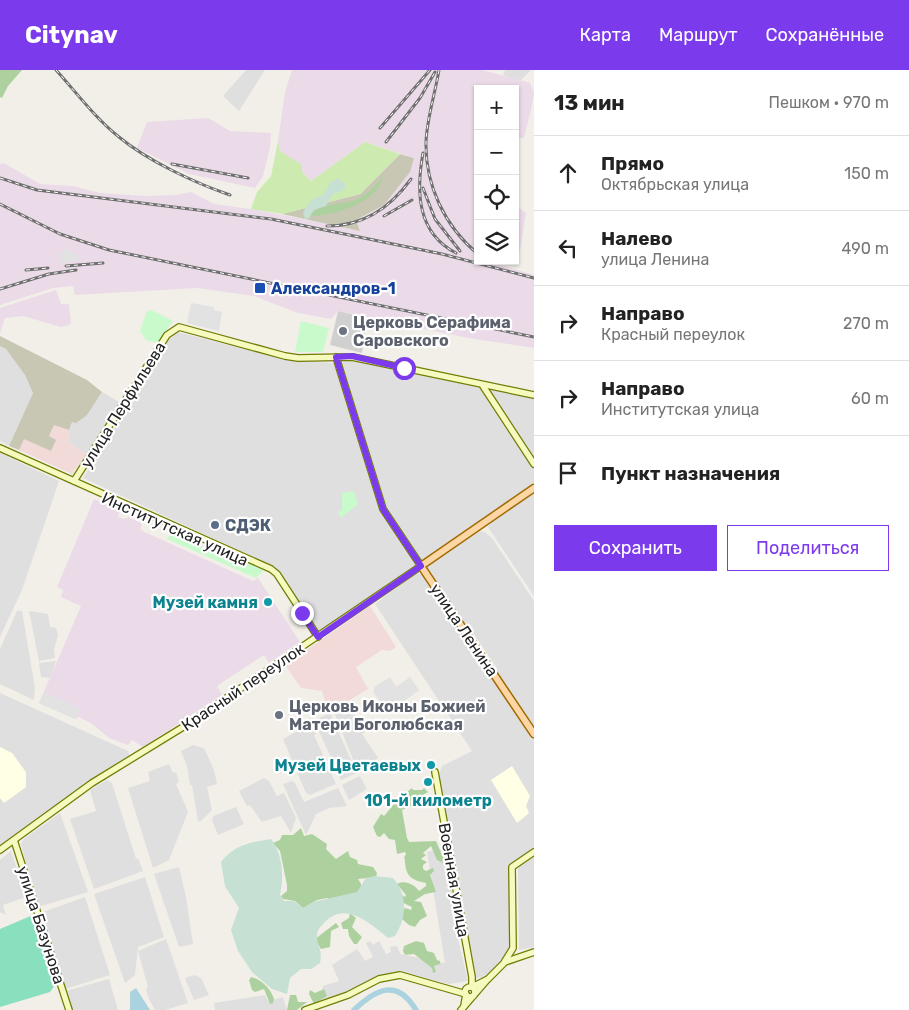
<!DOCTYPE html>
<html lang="ru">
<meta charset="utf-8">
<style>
body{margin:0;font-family:Rubik,sans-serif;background:#f2f2f2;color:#222}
.controls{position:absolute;right:15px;top:15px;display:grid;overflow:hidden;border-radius:0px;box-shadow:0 1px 4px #0004}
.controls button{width:45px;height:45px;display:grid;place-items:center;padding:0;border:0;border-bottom:1px solid #e0e0e0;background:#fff;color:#222;font:25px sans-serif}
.stop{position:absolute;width:15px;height:15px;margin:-11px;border:4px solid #7c3aed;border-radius:50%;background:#fff}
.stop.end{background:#7c3aed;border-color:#fff;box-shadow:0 1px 5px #0008}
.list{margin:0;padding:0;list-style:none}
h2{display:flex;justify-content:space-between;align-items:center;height:65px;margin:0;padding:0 20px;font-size:21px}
h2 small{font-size:16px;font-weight:400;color:#767676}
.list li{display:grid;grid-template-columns:32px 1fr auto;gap:15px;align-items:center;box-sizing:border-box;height:75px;padding:0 20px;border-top:1px solid #e0e0e0}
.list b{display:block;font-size:19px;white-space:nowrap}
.list p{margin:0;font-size:16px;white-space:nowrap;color:#767676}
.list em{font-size:16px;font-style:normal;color:#767676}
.actions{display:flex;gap:10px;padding:15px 20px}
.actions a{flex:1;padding:11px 0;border:1px solid #7c3aed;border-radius:0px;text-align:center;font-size:18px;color:#7c3aed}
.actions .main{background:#7c3aed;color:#fff}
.icon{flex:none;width:28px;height:28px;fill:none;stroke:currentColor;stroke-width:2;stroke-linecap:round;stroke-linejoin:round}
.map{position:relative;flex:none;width:534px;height:940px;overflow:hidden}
header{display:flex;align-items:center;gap:30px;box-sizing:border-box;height:70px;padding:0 25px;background:#7c3aed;color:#fff}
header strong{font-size:24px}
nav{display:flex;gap:28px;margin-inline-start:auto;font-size:18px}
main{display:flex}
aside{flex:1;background:#fff}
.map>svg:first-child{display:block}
.residential{fill:#e0dfdf}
.commercial{fill:#f2dad9}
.industrial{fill:#ebdbe8}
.education{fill:#ffffe5}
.religious{fill:#d0d0d0}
.construction{fill:#c7c7b4}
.grass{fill:#cdebb0}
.forest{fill:#add19e}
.wetland{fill:#c6e0d4}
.park{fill:#c8facc}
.pitch{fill:#88e0be}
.parking{fill:#e2e2e2}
.water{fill:#aad3df}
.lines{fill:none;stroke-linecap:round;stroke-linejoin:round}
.river{stroke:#aad3df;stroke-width:5.5}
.secondary-casing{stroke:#707d05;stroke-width:8}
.primary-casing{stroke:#a06b00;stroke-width:9}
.secondary{stroke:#f7fabf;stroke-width:5.5}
.primary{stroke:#fcd6a4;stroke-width:6}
.rail-casing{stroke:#707070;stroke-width:3}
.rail{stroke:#fff;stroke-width:1;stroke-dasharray:4;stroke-linecap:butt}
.route{stroke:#7c3aed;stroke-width:6}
.transit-dot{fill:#1a4fb4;stroke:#fff;stroke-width:2}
.worship-dot{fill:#6b7280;stroke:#fff;stroke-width:2}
.service-dot{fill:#5c6f8a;stroke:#fff;stroke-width:2}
.culture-dot{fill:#0f9aa8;stroke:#fff;stroke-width:2}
.labels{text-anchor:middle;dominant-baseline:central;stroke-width:4.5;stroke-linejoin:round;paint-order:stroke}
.transit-label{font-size:16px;font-weight:bold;fill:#164399;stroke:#fff;text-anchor:start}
.worship-label{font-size:16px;font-weight:bold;fill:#5b616d;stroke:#fff;text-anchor:start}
.street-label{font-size:16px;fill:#222;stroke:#fff}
.service-label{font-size:16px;font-weight:bold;fill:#4e5e75;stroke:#fff;text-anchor:start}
.culture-label{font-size:16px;font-weight:bold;fill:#0d838f;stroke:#fff;text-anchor:end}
</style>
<header>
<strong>Citynav</strong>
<nav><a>Карта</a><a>Маршрут</a><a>Сохранённые</a></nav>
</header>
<main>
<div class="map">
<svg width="534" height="940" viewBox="0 0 534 940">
<rect width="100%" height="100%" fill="#f2efe9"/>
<g class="residential">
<path d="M246,0H265L239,41L223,26Z"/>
<path d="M505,0H531L520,11L503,5Z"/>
<path d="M178,262L286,290L333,293L336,297L380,440L416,493L415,497L319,562L316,561L275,497L83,408L171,266Z"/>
<path d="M0,276L6,279L25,305L33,323L9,376L0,371Z"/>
<path d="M345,289L534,327V416L421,491L383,434L342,293Z"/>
<path d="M102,322L121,333L86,384L69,373L67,365L72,352L87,345Z"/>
<path d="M0,383L59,411L22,520L0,567Z"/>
<path d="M534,422V526L488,457L493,450Z"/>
<path d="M480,461L485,462L492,468L534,531V658L495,600L497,598L467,554L462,553L426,498Z"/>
<path d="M416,503L423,505L534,669V781L509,797L510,876L501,891L488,905L477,908L474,907L439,705L442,696L472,681L375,534Z"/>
<path d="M17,541H22L35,618L34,630L0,614V579Z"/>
<path d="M29,541L48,544L50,557L56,558L58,565L54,580L55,588L39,591Z"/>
<path d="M56,591L50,608L41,607L39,593Z"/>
<path d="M0,623L128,681L130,686L87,713L0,777Z"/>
<path d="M348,634L365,662L362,664L378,688L358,702L334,642Z"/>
<path d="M330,643L357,703L341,710L314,650Z"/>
<path d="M310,654L316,664L314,665L336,714L310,725L306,723L283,669Z"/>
<path d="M193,675L204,678L214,700L217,714L207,717L212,740L201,751H198L192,715H190L187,696L181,681Z"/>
<path d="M169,694L173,703L176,702L179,712L176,714L188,742L169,790L153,798L128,718L150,711L148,702Z"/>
<path d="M360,706L367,719L349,730L342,715Z"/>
<path d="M264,708L269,711L277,726L284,723L296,748L291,763L281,746L262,752L250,735L247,736L239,721Z"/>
<path d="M107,710L112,713L136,789L138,788L143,801L94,819L70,749L96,741L90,720Z"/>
<path d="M292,711L295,713L304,732L338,718L347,736L329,738L316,744L306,765L283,714Z"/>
<path d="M236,737L244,754L218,765L212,750L213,746Z"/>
<path d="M60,743L88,822L38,837L21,774L24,769Z"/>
<path d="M444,777L455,840L451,841L468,911L449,914L411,904L390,903L353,920L321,930L323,916L339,911L332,895L357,879L365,891L373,887L366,873L370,871L373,875L379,871L386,884L391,882L390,877L397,876L400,884L445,893L427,782Z"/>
<path d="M11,781L26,827L3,835L6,845L0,842V790Z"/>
<path d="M534,787V877L519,880L518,797Z"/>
<path d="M179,797L186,827L193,874L179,877L154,804Z"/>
<path d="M145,807L164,867L138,877L135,905L125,913L94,824Z"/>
<path d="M85,827L110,905L65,919L40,843Z"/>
<path d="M166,869L188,933L165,940H155L148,927L146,918L148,917L138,881Z"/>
<path d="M195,905L201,908L209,925L194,930L185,908Z"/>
<path d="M109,909L118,940H72L66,921Z"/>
<path d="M265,925L268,931L283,927L287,940H215L214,933Z"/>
</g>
<g class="commercial">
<path d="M54,354L69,360V373L86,384L72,404L19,380L24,369L49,366Z"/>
<path d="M370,536L396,577L390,581L382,580L356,597L368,619L335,639L328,641L322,621L301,618L285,595Z"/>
</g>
<g class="industrial">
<path d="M292,0H482L530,13L534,23L531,40L524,68H519L515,74V19H478V191H499L497,194L534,205V278L468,268L338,241L331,249L298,243L254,226L197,218L75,225L73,216L53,218L0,235V94L4,93L40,114L73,116L100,123L145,126L175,125L191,122L214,134L251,139L360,160L356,150L384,135L414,88L365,72L311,111L302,102L301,96L280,81L278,71L285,22Z"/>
<path d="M208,48L230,61L271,63L270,77L263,106L255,118L189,104L137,78L147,52Z"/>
<path d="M515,135L526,143L518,192L515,191Z"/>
<path d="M56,220L61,234H69L71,253L69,255L61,257L23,246L5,248L0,263V238Z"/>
<path d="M94,429L120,441L118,447L124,449L129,447L142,454L140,460L253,511L258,508L300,572L269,593L264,585L217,616L222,625L143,677L132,670L128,675L109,668L92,654L79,647L75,649L39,633L81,536L61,527L63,520L57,517Z"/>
</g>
<g class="education">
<path d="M0,677L12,683L26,702V717L4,733L0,728Z"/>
<path d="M512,696L530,726L526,736L529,743L517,753L491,710Z"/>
</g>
<path class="religious" d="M338,241L367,248L362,283L330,275Z"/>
<g class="construction">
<path d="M400,84L414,88L410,102L384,135L356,150L360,161L282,144L360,124Z"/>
<path d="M0,266L87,310L102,322L87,345L76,353L72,352L69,360L54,355L49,366L56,370L51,381L24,369L19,380L9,376L33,323L25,305L6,279L0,276Z"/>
</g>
<path class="grass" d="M278,71L280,81L302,95V102L311,111L365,72L400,84L360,124L282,144L251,139L257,122L271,106Z"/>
<g class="forest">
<path d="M0,0H22L8,16L2,28L0,27Z"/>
<path d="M383,106C379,133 332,146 310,146C317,132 342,136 357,129C369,124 376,115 383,106Z"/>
<path d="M412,718L413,720H422L424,718L428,722L423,725L422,731L414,730L411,736L402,740L407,768L409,772L436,771L441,783L448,787L450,796L437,790L431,776L423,783L426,785L421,789L427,792L423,795V799L426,801L433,798L434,801L430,805L436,822L425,824L414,831L421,832L427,846L420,850L415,857L409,855L401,848V842L405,838L411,840L412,837L401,832L399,823L405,827L406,825L397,814C405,809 415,815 419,821L426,816V813C411,810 406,806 405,792C405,784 402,792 406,784L405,782L397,784L395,770L389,769L384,763L380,767L377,766L373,757L381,744L384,746L394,734L402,735L405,732L407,722Z"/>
<path d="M301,758L304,766L312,764L327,774L326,779L336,789L348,781L350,787L357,790L358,794L373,797L377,803L376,807L358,809L361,814V824L331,831L327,828L317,830L303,838L295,831L283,829L281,826L287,821V815L280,781L273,773L280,770L282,765H293Z"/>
<path d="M350,843L356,848L352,857L362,867L357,874H354L349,866L348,859H343L341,853L349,848Z"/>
<path d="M336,853L339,857L331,861L330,877L321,879L315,869Z"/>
<path d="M416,871L424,873L427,881L434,883L437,890L440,891V894L434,896L436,902L433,903L432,898L414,884L405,885L403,881L404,876Z"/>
<path d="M251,907C261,909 271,919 274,929L273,933L270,934L264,919L255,922L252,920L249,910Z"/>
<path d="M324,919L327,926L314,934L309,924L310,920L315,923Z"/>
<path d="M290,925H296L298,932H307L297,940H287Z"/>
</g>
<g class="wetland">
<path d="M337,108L345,114V119L332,125L326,136L314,140L309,148L305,149L303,143C308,133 313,127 324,125V121L327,120L330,113Z"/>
<path d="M271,769C283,785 284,806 280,825L284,831H294L303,838L313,832L357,822L366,808L375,806L393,808C408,825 407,847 395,866L388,868C371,854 347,832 327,850C322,855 317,859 317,866C317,876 323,880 320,893L311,899H301L290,908L287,924L272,919L252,902L238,881L231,860L239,838L225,816L221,792C234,775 251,772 271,769Z"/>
</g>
<g class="park">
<path d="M151,240L173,251L157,273L146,270L140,261L147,241Z"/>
<path d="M301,251L329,258L323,282H295Z"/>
<path d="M354,421L358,434L341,448L338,442L342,440V423Z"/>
<path d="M171,462L204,478L207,475L264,500L256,508L167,469Z"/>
</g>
<path class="pitch" d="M33,845L55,915L50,922L0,937V859Z"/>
<g class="parking">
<path d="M65,179L77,185V191L61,193L60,185Z"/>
<path d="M191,233L214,237V240L222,242L219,261L187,253Z"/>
<path d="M390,607L396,617L410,607L419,620L399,635L382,634L374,623V617Z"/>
<path d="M44,622L80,639L75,649L39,633Z"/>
</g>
<path class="water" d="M136,918L150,940H130V922Z"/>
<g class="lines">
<path class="river" d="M354,940C376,919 397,908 416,940"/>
<g class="secondary-casing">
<g id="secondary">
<path d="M483,316L534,394"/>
<path d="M0,378L271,499L277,504L318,567"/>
<path d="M74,411L167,265L179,257L285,286L298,288L352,287L534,325"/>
<path d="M435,702L472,907V917L488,909L505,892L534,882"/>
<path d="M14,770L69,940"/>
<path d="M0,780L92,713L188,654L421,496L383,439L336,287"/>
<path d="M505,891L513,878L512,797L534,782"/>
<circle cx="470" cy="922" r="5"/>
<path d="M305,940L348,925L379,909L400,905L466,924L464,936"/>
<path d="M461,940L487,910"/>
</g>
</g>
<g class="primary-casing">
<path id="primary" d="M534,418L421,496L534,664"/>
</g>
<use href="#secondary" class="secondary"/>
<use href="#primary" class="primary"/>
<g class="rail-casing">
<g id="rail">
<path d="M56,0C76,22 95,48 119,67C148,91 195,113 230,125"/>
<path d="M439,0C435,24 427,48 426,72C425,115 445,157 478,184"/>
<path d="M380,58L430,0"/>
<path d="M386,72L420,28L435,2"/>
<path d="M423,83C416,122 417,163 456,183"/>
<path d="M172,94L248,108"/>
<path d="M0,108L37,120L271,149L442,184L534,208"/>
<path d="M423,118L435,149L460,181"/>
<path d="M0,134L60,164L109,180L534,267"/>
<path d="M384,146L412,130"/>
<path d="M327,156C364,156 390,138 411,109"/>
<path d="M66,196L103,193"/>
<path d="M26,200L48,198"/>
<path d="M0,219L49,204L76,200"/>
</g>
</g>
<use href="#rail" class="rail"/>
</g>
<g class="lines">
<path class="route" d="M302,543L318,567L421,496L383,439L336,287L352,286L404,298"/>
</g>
<rect class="transit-dot" x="254" y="212" width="12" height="12" rx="2.5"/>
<g class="worship-dot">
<circle cx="343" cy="261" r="5"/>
<circle cx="279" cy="645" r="5"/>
</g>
<circle class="service-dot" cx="215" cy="455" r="5"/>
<g class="culture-dot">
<circle cx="268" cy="532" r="5"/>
<circle cx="431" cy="695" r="5"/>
<circle cx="428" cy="712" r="5"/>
</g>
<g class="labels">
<g class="transit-label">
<text x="271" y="218">Александров-1</text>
</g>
<g class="worship-label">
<text x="353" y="252">Церковь Серафима<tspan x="353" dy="18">Саровского</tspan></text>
<text x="289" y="636">Церковь Иконы Божией<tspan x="289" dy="18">Матери Боголюбская</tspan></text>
</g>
<g class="street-label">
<text transform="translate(123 335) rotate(-58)">улица Перфильева</text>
<text transform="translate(175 459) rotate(24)">Институтская улица</text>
<text transform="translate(464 560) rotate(56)">улица Ленина</text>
<text transform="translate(243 617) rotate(-34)">Красный переулок</text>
<text transform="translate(454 810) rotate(80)">Военная улица</text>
<text transform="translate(41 855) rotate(72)">улица Базунова</text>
</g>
<g class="service-label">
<text x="225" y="455">СДЭК</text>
</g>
<g class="culture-label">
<text x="258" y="532">Музей камня</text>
<text x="421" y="695">Музей Цветаевых</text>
<text x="428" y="730" text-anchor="middle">101-й километр</text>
</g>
</g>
</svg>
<div class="controls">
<button>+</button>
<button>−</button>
<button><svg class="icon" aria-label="locate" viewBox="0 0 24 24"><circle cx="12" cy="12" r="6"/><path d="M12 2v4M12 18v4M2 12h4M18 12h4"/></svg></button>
<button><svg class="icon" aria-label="layers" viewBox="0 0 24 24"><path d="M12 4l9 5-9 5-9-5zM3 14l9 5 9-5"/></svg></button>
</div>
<div class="stop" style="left:404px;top:298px"></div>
<div class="stop end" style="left:302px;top:543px"></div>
</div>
<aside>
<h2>13 мин<small>Пешком · 970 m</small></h2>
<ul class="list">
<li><svg class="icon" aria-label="ahead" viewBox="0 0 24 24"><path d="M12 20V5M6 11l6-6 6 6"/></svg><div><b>Прямо</b><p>Октябрьская улица</p></div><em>150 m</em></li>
<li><svg class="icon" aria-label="left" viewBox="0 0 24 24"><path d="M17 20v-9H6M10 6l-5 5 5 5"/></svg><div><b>Налево</b><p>улица Ленина</p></div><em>490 m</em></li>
<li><svg class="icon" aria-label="right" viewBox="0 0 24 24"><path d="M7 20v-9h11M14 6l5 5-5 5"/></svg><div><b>Направо</b><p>Красный переулок</p></div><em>270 m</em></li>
<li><svg class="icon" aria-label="right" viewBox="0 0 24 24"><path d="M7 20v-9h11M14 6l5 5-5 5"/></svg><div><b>Направо</b><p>Институтская улица</p></div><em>60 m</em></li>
<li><svg class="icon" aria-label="arrive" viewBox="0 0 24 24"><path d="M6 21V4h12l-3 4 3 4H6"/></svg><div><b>Пункт назначения</b></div></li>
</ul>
<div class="actions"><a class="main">Сохранить</a><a>Поделиться</a></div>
</aside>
</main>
